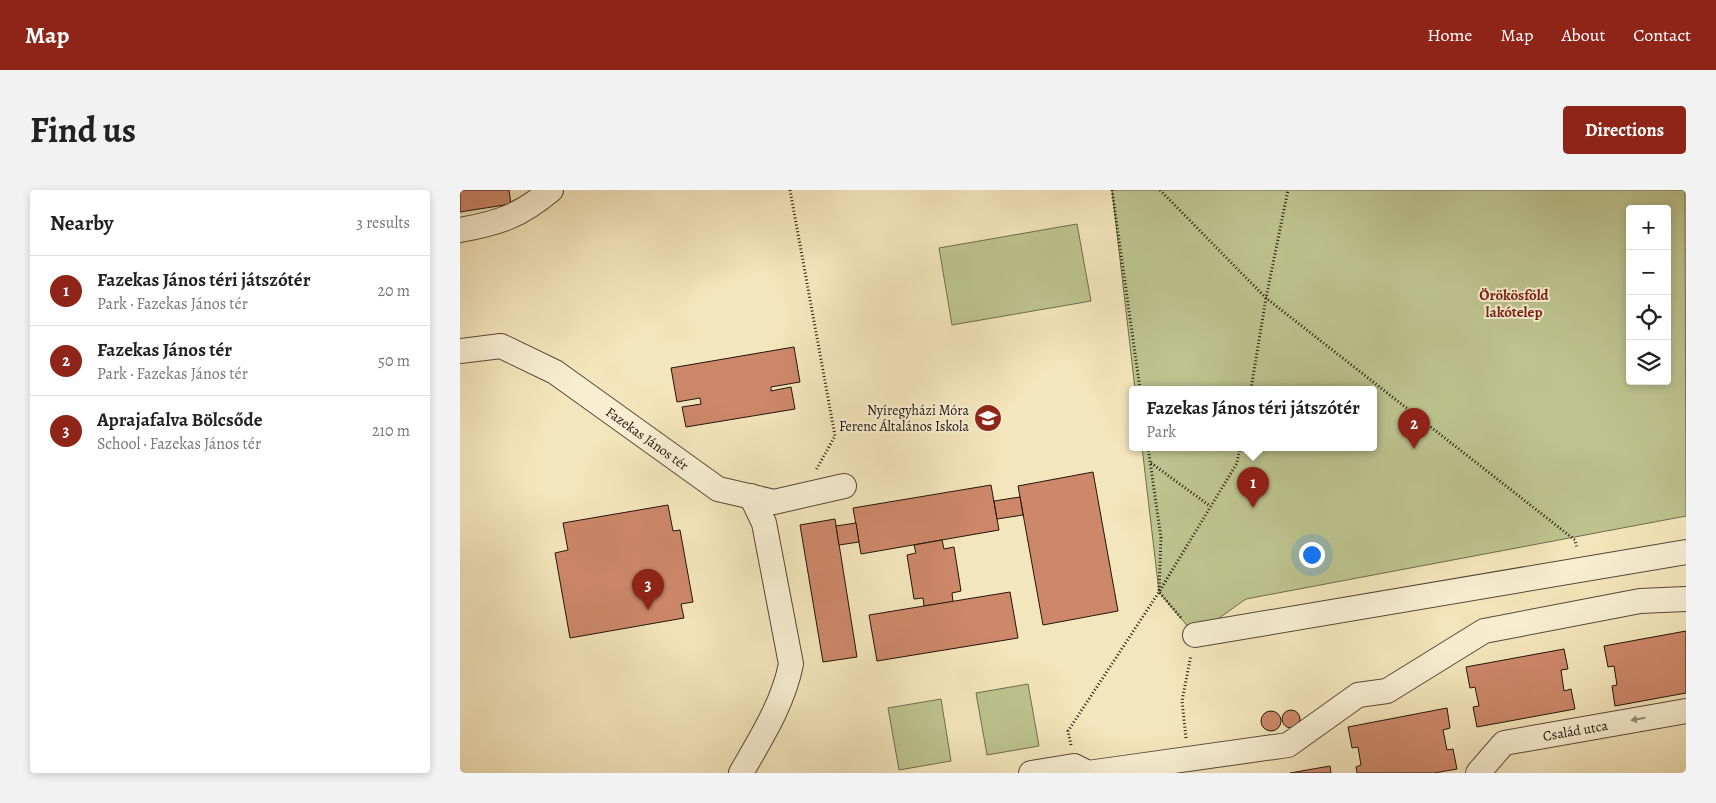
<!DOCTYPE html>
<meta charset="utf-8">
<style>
body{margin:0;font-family:Alegreya,serif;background:#f2f2f2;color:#222}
.controls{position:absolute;right:15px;top:15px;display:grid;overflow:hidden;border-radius:5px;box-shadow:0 2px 8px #0003}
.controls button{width:45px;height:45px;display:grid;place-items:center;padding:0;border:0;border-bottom:1px solid #e0e0e0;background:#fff;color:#222;font:25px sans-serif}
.you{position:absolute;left:851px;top:364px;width:18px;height:18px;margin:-12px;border:4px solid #fff;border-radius:50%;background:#1a73e8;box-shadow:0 0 0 8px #1a73e833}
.badge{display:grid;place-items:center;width:32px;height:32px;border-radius:50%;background:#8f2418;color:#fff;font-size:16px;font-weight:700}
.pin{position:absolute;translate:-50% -41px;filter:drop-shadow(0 1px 2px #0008)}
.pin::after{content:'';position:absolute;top:26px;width:18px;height:15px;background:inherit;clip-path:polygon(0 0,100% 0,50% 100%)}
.popup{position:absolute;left:669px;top:196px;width:248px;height:65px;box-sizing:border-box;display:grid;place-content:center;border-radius:5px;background:#fff;filter:drop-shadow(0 1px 4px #0005);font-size:16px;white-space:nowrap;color:#767676}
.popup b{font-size:19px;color:#222}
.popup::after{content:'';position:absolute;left:50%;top:100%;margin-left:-10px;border:10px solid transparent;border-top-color:#fff}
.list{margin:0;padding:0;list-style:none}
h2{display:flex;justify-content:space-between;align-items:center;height:65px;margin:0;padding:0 20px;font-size:21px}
h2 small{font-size:16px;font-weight:400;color:#767676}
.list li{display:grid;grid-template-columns:32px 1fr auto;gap:15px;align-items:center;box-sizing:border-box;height:70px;padding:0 20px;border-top:1px solid #e0e0e0}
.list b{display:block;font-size:19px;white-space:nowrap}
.list p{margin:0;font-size:16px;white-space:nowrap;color:#767676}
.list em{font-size:16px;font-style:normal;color:#767676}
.icon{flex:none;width:28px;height:28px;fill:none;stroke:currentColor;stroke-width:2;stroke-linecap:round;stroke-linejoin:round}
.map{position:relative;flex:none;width:1226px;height:583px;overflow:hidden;border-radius:5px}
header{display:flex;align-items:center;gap:30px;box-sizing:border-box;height:70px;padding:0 25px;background:#8f2418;color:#fff}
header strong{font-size:24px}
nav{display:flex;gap:28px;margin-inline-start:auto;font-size:18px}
.intro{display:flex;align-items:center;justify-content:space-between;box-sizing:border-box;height:120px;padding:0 30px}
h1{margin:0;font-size:35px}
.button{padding:12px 22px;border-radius:5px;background:#8f2418;color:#fff;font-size:18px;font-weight:700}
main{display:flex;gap:30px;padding:0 30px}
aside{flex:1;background:#fff;border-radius:5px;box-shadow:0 2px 8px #0003}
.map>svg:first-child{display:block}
.green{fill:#bdc48f;stroke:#6f6c4e;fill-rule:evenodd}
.building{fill:#cd8869;stroke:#21140e}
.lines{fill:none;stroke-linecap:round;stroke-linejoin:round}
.minor-casing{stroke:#56483a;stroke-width:26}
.path{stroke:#21140e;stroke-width:3;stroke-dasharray:1 2.5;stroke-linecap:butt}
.minor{stroke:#f8efd3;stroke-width:24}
.oneway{fill:#978c7a}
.labels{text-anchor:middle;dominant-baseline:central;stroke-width:4;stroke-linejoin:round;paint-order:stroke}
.poi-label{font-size:14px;fill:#21140e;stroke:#f8efd3;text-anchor:end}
.street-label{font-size:14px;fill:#21140e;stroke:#f8efd3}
.neighbourhood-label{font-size:15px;font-weight:bold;fill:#7a1f14;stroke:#f8efd3}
</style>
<header>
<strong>Map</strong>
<nav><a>Home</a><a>Map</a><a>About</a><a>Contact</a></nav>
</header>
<div class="intro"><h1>Find us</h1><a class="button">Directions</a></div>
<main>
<aside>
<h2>Nearby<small>3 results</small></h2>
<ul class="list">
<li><span class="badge">1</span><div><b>Fazekas János téri játszótér</b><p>Park · Fazekas János tér</p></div><em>20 m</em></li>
<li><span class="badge">2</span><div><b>Fazekas János tér</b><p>Park · Fazekas János tér</p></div><em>50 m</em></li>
<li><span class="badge">3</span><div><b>Aprajafalva Bölcsőde</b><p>School · Fazekas János tér</p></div><em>210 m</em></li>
</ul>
</aside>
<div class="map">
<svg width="1226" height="583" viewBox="0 0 1226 583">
<rect width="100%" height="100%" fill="#f4e6bc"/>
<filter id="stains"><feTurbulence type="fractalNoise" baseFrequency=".004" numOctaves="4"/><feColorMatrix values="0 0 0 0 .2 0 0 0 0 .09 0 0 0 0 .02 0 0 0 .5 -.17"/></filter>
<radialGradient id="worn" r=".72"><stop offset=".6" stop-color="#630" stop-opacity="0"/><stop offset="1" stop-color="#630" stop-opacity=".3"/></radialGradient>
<g class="green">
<path d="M652,0H1225L1226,326L786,409L735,445L699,402L682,257H913V199H675ZM1170,19H1207V191H1170Z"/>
<path d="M617,34L631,111L492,135L479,58Z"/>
<path d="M568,494L579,556L527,565L516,503Z"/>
<path d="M481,509L491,571L439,580L428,518Z"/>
</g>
<g class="building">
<path d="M0,0H49L51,14L0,22Z"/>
<path d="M334,157L340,192L311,197V201L331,197L335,219L226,237L222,217L241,214L240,208L217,212L211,178Z"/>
<path d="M633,282L658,421L583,435L558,296Z"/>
<path d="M531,295L539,340L401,364L393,318Z"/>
<path d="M560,307L563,325L537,329L534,311Z"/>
<path d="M208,315L213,341L220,340L233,412L221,414L224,428L110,448L95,363L108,360L103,333Z"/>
<path d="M375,329L397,467L363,472L340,335Z"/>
<path d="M396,333L399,352L379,355L376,336Z"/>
<path d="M482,350L484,359L494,357L501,401L492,403L493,412L464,416L463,408L454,409L447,365L456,363L454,355Z"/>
<path d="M550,402L558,448L417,471L409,425Z"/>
<path d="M1226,441V503L1155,516L1152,496L1157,495L1154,476L1148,477L1144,456Z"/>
<path d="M1104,459L1108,479L1101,480L1104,501L1111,499L1115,519L1017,537L1013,517L1019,516L1015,497L1010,498L1006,477Z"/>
<path d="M987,518L990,538L983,540L987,560L993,559L997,579L974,583H897L896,577L901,575L898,557L892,558L888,537Z"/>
<circle cx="831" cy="529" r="9"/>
<circle cx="811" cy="531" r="10"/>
<path d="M870,576L871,583H830Z"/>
</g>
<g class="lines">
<g class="minor-casing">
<g id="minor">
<path d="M0,40C39,33 60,26 91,0"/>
<path id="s1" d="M0,161L41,156L95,182L258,299L314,312L384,296"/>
<path d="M735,445L1226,362"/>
<path d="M281,583C301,548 323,514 331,474L304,333L291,306"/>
<path d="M571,583L614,576L628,583L828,555L898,505L927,501L1024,441L1180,411L1226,409"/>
<path id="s2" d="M1018,583L1044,553L1226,521"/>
</g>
</g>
<g class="path">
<path d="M330,0L375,246L356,280"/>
<path d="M652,0L680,199"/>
<path d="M700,0L806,108L1115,350L1117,358"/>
<path d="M791,199L806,108L828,0"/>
<path d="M688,257L701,348L699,402L722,429"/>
<path d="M691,273L750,316"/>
<path d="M726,548L722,511L731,465"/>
<path d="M611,555L608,541L699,402L777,273L780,257"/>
</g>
<use href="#minor" class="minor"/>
</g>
<defs><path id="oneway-solid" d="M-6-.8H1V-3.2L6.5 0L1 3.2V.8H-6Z" transform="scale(1.25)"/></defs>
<use class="oneway" href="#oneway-solid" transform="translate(1178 529) rotate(170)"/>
<defs>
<g id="school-disc" transform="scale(1.4375)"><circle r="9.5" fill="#8f2418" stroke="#f8efd3"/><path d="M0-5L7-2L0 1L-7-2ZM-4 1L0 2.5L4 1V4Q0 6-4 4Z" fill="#fff"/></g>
</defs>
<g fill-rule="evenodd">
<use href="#school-disc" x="528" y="228"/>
</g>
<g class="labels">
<g class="poi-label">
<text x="509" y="220">Nyíregyházi Móra<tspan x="509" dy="16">Ferenc Általános Iskola</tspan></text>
</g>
<g class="street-label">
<text stroke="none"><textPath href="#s1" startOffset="215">Fazekas János tér</textPath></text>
<text stroke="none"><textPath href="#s2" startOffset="112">Család utca</textPath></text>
</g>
<g class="neighbourhood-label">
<text x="1054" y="105">Örökösföld<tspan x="1054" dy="17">lakótelep</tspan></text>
</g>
</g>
<rect width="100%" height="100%" filter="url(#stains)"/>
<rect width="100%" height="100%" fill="url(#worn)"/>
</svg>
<div class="controls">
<button>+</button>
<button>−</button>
<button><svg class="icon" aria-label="locate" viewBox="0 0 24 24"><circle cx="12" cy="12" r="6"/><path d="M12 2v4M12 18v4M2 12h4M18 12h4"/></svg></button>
<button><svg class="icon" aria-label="layers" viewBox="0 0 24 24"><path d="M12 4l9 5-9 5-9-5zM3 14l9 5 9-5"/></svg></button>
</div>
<div class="you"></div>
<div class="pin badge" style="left:793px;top:318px">1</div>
<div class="popup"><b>Fazekas János téri játszótér</b>Park</div>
<div class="pin badge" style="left:954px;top:259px">2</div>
<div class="pin badge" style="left:188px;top:420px">3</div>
</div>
</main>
